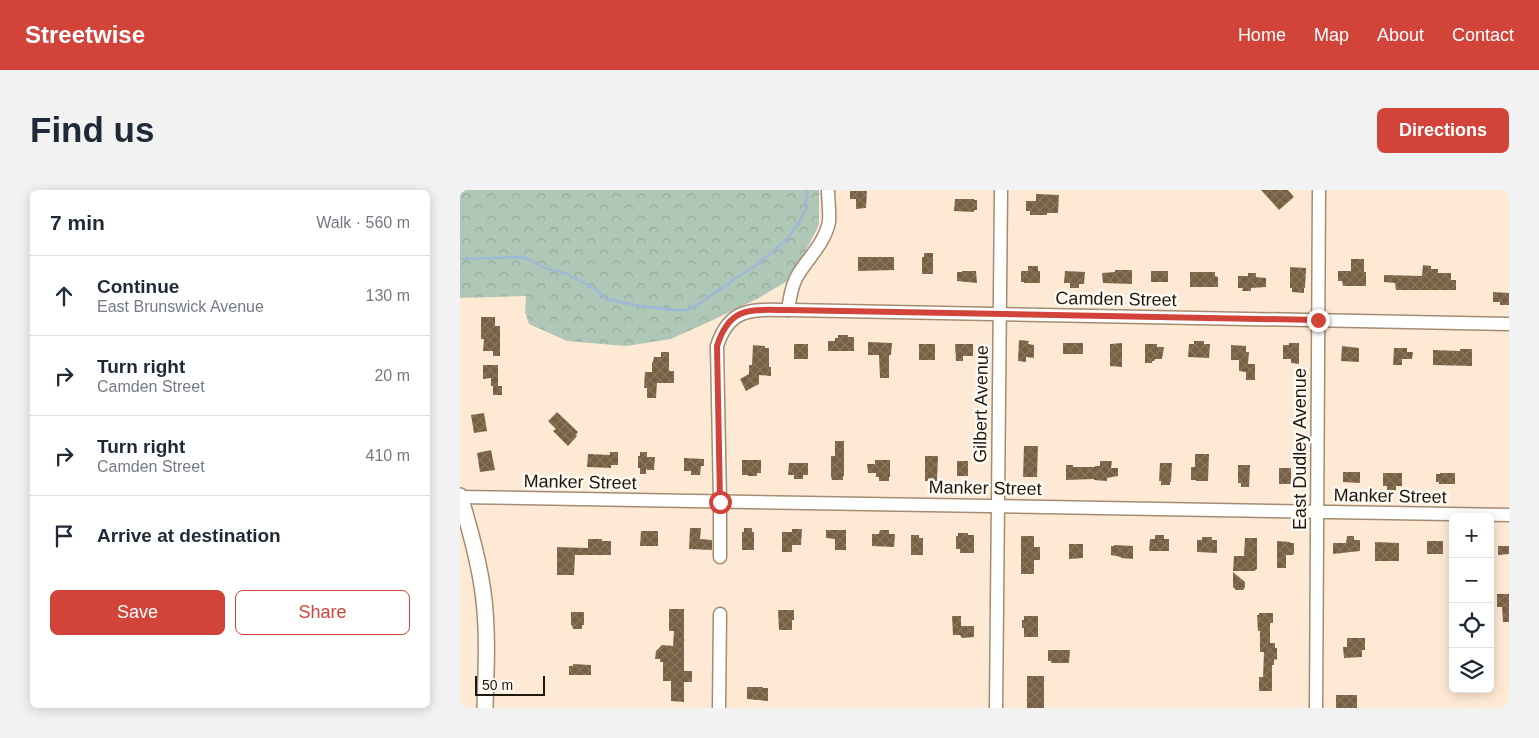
<!DOCTYPE html>
<meta charset="utf-8">
<style>
body{margin:0;font-family:Helvetica,sans-serif;background:#f2f2f3;color:#1f2937}
.controls{position:absolute;right:15px;bottom:15px;display:grid;overflow:hidden;border-radius:8px;box-shadow:0 2px 12px #0003}
.controls button{width:45px;height:45px;display:grid;place-items:center;padding:0;border:0;border-bottom:1px solid #e0e1e3;background:#fff;color:#1f2937;font:25px sans-serif}
.scale{position:absolute;left:15px;bottom:12px;width:70px;box-sizing:border-box;padding-left:5px;border:2px solid #20170d;border-top:0;font-size:14px;line-height:18px;white-space:nowrap;color:#20170d;-webkit-text-stroke:4px #fffaf4;paint-order:stroke}
.stop{position:absolute;width:15px;height:15px;margin:-11px;border:4px solid #d2443a;border-radius:50%;background:#fff}
.stop.end{background:#d2443a;border-color:#fff;box-shadow:0 1px 5px #0008}
.list{margin:0;padding:0;list-style:none}
h2{display:flex;justify-content:space-between;align-items:center;height:65px;margin:0;padding:0 20px;font-size:21px}
h2 small{font-size:16px;font-weight:400;color:#747a83}
.list li{display:grid;grid-template-columns:32px 1fr auto;gap:15px;align-items:center;box-sizing:border-box;height:80px;padding:0 20px;border-top:1px solid #e0e1e3}
.list b{display:block;font-size:19px;white-space:nowrap}
.list p{margin:0;font-size:16px;white-space:nowrap;color:#747a83}
.list em{font-size:16px;font-style:normal;color:#747a83}
.actions{display:flex;gap:10px;padding:15px 20px}
.actions a{flex:1;padding:11px 0;border:1px solid #d2443a;border-radius:8px;text-align:center;font-size:18px;color:#d2443a}
.actions .main{background:#d2443a;color:#fff}
.icon{flex:none;width:28px;height:28px;fill:none;stroke:currentColor;stroke-width:2;stroke-linecap:round;stroke-linejoin:round}
.map{position:relative;flex:none;width:1049px;height:518px;overflow:hidden;border-radius:8px}
header{display:flex;align-items:center;gap:30px;box-sizing:border-box;height:70px;padding:0 25px;background:#d2443a;color:#fff}
header strong{font-size:24px}
nav{display:flex;gap:28px;margin-inline-start:auto;font-size:18px}
.intro{display:flex;align-items:center;justify-content:space-between;box-sizing:border-box;height:120px;padding:0 30px}
h1{margin:0;font-size:35px}
.button{padding:12px 22px;border-radius:8px;background:#d2443a;color:#fff;font-size:18px;font-weight:700}
main{display:flex;gap:30px;padding:0 30px}
aside{flex:1;background:#fff;border-radius:8px;box-shadow:0 2px 12px #0003}
.map>svg:first-child{display:block}
.forest{fill:url(#forest-crowns)}
.lines{fill:none;stroke-linecap:round;stroke-linejoin:round}
.stream{stroke:#9db8d8;stroke-width:2.5}
.building{fill:url(#building-cross-hatch)}
.minor-casing{stroke:#a38c72;stroke-width:15}
.major-casing{stroke:#a38c72;stroke-width:18}
.minor{stroke:#fff;stroke-width:12}
.major{stroke:#fff;stroke-width:15}
.route{stroke:#d2443a;stroke-width:6}
.labels{text-anchor:middle;dominant-baseline:central;stroke-width:5;stroke-linejoin:round;paint-order:stroke}
.street-label{font-size:18px;fill:#20170d;stroke:#fffaf4}
</style>
<header>
<strong>Streetwise</strong>
<nav><a>Home</a><a>Map</a><a>About</a><a>Contact</a></nav>
</header>
<div class="intro"><h1>Find us</h1><a class="button">Directions</a></div>
<main>
<aside>
<h2>7 min<small>Walk · 560 m</small></h2>
<ul class="list">
<li><svg class="icon" aria-label="ahead" viewBox="0 0 24 24"><path d="M12 20V5M6 11l6-6 6 6"/></svg><div><b>Continue</b><p>East Brunswick Avenue</p></div><em>130 m</em></li>
<li><svg class="icon" aria-label="right" viewBox="0 0 24 24"><path d="M7 20v-9h11M14 6l5 5-5 5"/></svg><div><b>Turn right</b><p>Camden Street</p></div><em>20 m</em></li>
<li><svg class="icon" aria-label="right" viewBox="0 0 24 24"><path d="M7 20v-9h11M14 6l5 5-5 5"/></svg><div><b>Turn right</b><p>Camden Street</p></div><em>410 m</em></li>
<li><svg class="icon" aria-label="arrive" viewBox="0 0 24 24"><path d="M6 21V4h12l-3 4 3 4H6"/></svg><div><b>Arrive at destination</b></div></li>
</ul>
<div class="actions"><a class="main">Save</a><a>Share</a></div>
</aside>
<div class="map">
<svg width="1049" height="518" viewBox="0 0 1049 518">
<defs>
<pattern id="forest-crowns" width="20" height="18" patternUnits="userSpaceOnUse" patternTransform="scale(1.25)"><rect width="20" height="18" fill="#afc7b7"/><path d="M2 6a3 3 0 1 1 6 0M12 15a3 3 0 1 1 6 0" fill="none" stroke="#96aa9c"/></pattern>
<pattern id="building-cross-hatch" width="8" height="8" patternUnits="userSpaceOnUse" patternTransform="scale(1.25)"><rect width="8" height="8" fill="#785f42"/><path d="M0 0l8 8M0 8l8-8" fill="none" stroke="#89765f"/></pattern>
</defs>
<rect width="100%" height="100%" fill="#feead4"/>
<path class="forest" d="M0,0H359V35L331,89L297,109L253,130L211,149L166,156L107,151L69,134L65,122L66,106L0,108Z"/>
<g class="lines">
<path class="stream" d="M0,69L63,67L85,78L107,84L137,100L146,109L180,116L214,120H228L242,112L276,88L297,75L327,49L340,31L345,20L347,0"/>
</g>
<g class="building">
<path d="M801,0H828L834,7L819,20Z"/>
<path d="M390,1H407L406,18L396,19V9H390Z"/>
<path d="M576,4L599,5L598,23H587V25H570V21H566V11H576Z"/>
<path d="M495,9H514V10H517V20H514V22L494,21Z"/>
<path d="M464,63H473V84H462V67H464Z"/>
<path d="M398,67H434V80L398,81Z"/>
<path d="M891,69H904V82H906V96H883L882,91H878V81H891Z"/>
<path d="M963,75L971,76V79H978V83H991V90H996V100H936L935,93L924,92V85L962,86Z"/>
<path d="M568,76H578V81H580V93H564V92H561V81H568Z"/>
<path d="M830,77L846,78L845,98H844V103L832,102V98H830Z"/>
<path d="M655,80H672V94L643,93L642,83L655,82Z"/>
<path d="M502,81H516L517,93L497,91V82H502Z"/>
<path d="M605,81L625,82L624,94H619V98H610V93H604Z"/>
<rect x="691" y="81" width="17" height="11"/>
<path d="M730,82H755V86L758,87V97H730Z"/>
<path d="M788,83H796V87L806,88V97L791,98V101H782L783,98H778V86H788Z"/>
<path d="M1033,102L1049,103V115H1040V112H1033Z"/>
<path d="M21,127H35V136H40V166H33V161H23L24,149H21Z"/>
<path d="M378,145H388V147H394V161H368V151H375V148H378Z"/>
<path d="M559,150L569,151L568,154L574,155V168L566,167V172L558,171Z"/>
<path d="M734,151H744V154H750L749,168L728,167L729,154H734Z"/>
<path d="M408,152L432,153L431,165H429V188H420L419,165H408Z"/>
<rect x="603" y="153" width="20" height="11"/>
<path d="M662,153V177L650,176V154Z"/>
<path d="M829,153H839V174L831,173V169H823V155H829Z"/>
<rect x="334" y="154" width="14" height="15"/>
<rect x="459" y="154" width="16" height="16"/>
<path d="M495,154H513V166H503V171H496Z"/>
<path d="M685,154H697V157H704L702,169H695L694,171H692V173H685Z"/>
<path d="M293,155L305,156V158H309V177H311V186L299,185V194L286,201L280,189L289,184V175H292Z"/>
<path d="M771,155L786,156V162H789L788,174H795V190H786V182L779,181V170H771Z"/>
<path d="M882,156L899,158V172L881,171Z"/>
<path d="M934,158H947V162H953L952,169H942V175H933Z"/>
<path d="M1000,159H1012V176L973,175V160L1000,161Z"/>
<path d="M201,162H209V181H214V193H197L196,208H187V198H184L185,182H192V172H193L194,167H201Z"/>
<path d="M23,175H38V196H42V205H33V196H31V188L23,189Z"/>
<path d="M97,222L118,242L116,245L117,246L108,256L93,241L96,239L88,231Z"/>
<path d="M24,223L27,241L14,243L11,225Z"/>
<path d="M375,251H384V286H383V290H372L371,286V266H375Z"/>
<path d="M564,256H578L577,287H563Z"/>
<path d="M31,260L35,280L20,282L17,263Z"/>
<path d="M150,262H158V275H151V278L127,277L128,264L150,265Z"/>
<path d="M180,262H187V267H195L194,280H187L186,278V284H180V278H178V266H180Z"/>
<path d="M735,264H749L748,291H736V290H731V277H735Z"/>
<path d="M465,266H478L477,291H465Z"/>
<path d="M224,268L244,269V276H241L240,285H231V281H224Z"/>
<path d="M282,270H301V283H297V286H288V285H282Z"/>
<path d="M415,270H430V287H429V291H419V287H416V283H408L407,274H415Z"/>
<rect x="497" y="271" width="11" height="15"/>
<path d="M640,271H652L651,278H658V286L647,288V291L634,290V289L606,290V275H613V277H635V276H640Z"/>
<path d="M329,273H348V285H343V289H334V285H328Z"/>
<path d="M700,273H712L711,292H710V295H701V291H699Z"/>
<path d="M778,275H790L789,297H781V293H778Z"/>
<rect x="819" y="278" width="12" height="16"/>
<path d="M883,282H900V293L883,292Z"/>
<path d="M923,283H942V296H936V300H927V296H923Z"/>
<path d="M980,283H995V294H979V292H976V284H980Z"/>
<path d="M230,338H241L240,349L252,350V360L229,359Z"/>
<path d="M284,338H292V342H294V360H282V342H284Z"/>
<path d="M332,339H342L341,355H332V362H322V342H332Z"/>
<path d="M366,340H386V360H375V349L366,348Z"/>
<path d="M420,340H429V344H435L434,357L412,356V344H419Z"/>
<path d="M181,341H198V356H180Z"/>
<path d="M498,343H508V345H514V363H500V359H496V346H498Z"/>
<path d="M451,345H459V348H463V365H451Z"/>
<path d="M695,345H704V349H709V361H689L690,349H695Z"/>
<path d="M561,346H574V357H580V370H574V384H561Z"/>
<path d="M887,346H894V350H900V361L873,364V353H886Z"/>
<path d="M742,347H752V350H757V363L737,362V350H742Z"/>
<path d="M785,348H797V379L794,381H773L774,366H784Z"/>
<path d="M128,349H142V351H151V365H115L114,385H97V357L128,358Z"/>
<path d="M817,351L830,352V353H834V364H833V365H826V378H817Z"/>
<rect x="967" y="351" width="16" height="13"/>
<path d="M915,352L939,353V371H915Z"/>
<path d="M609,354H623V368L609,369Z"/>
<path d="M654,355L673,356V369L661,368V367L651,365V356H654Z"/>
<path d="M1038,356H1049V364L1038,365Z"/>
<path d="M773,382L785,392V397L783,400H776L773,397Z"/>
<path d="M1037,404H1049V432H1043L1042,417H1037Z"/>
<path d="M209,419H224V481H232V492H224V512L211,511V491H203V472H200V469H195L196,461L202,455L213,456L214,441H209Z"/>
<path d="M318,420H334V430H332V440H319Z"/>
<path d="M111,422H124V435H122V439H113L112,435H111Z"/>
<path d="M799,423H813V433H810V453H815V458H817V470L814,469V475H812V501H799V487H803L804,462H800V441H798L797,425H799Z"/>
<path d="M492,426H501V436H514V447L502,448L500,445H493Z"/>
<path d="M564,426H578V447H564V438H562V430H564Z"/>
<path d="M887,448H905V460H902V467L884,468L883,457H887Z"/>
<path d="M588,460H610L609,473H591V471H588Z"/>
<path d="M113,474L131,475V485H109V476H113Z"/>
<rect x="567" y="486" width="17" height="32"/>
<path d="M287,497H303V498H308V511L287,509Z"/>
<rect x="876" y="505" width="21" height="13"/>
</g>
<g class="lines">
<g class="minor-casing">
<g id="minor">
<path d="M328,120C330,107 332,94 339,83C350,66 365,52 369,32C370,22 368,10 368,0"/>
<path d="M0,307L1049,325"/>
<path d="M260,367V312L257,156C270,115 295,120 331,120L1049,134"/>
<path d="M259,518L260,424"/>
<path d="M536,518C537,345 540,173 541,0"/>
<path d="M856,518L859,0"/>
</g>
</g>
<g class="major-casing">
<path id="major" d="M0,306C10,340 20,375 24,410C28,446 26,482 25,518"/>
</g>
<use href="#minor" class="minor"/>
<use href="#major" class="major"/>
</g>
<g class="lines">
<path class="route" d="M260,312L257,156C270,115 291,120 328,120L858,130"/>
</g>
<g class="labels">
<g class="street-label">
<text transform="translate(656 109) rotate(1)">Camden Street</text>
<text transform="translate(521 214) rotate(-89)">Gilbert Avenue</text>
<text transform="translate(840 259) rotate(-90)">East Dudley Avenue</text>
<text transform="translate(120 292) rotate(1)">Manker Street</text>
<text transform="translate(525 298) rotate(1)">Manker Street</text>
<text transform="translate(930 306) rotate(1)">Manker Street</text>
</g>
</g>
</svg>
<div class="controls">
<button>+</button>
<button>−</button>
<button><svg class="icon" aria-label="locate" viewBox="0 0 24 24"><circle cx="12" cy="12" r="6"/><path d="M12 2v4M12 18v4M2 12h4M18 12h4"/></svg></button>
<button><svg class="icon" aria-label="layers" viewBox="0 0 24 24"><path d="M12 4l9 5-9 5-9-5zM3 14l9 5 9-5"/></svg></button>
</div>
<div class="scale">50 m</div>
<div class="stop" style="left:260px;top:312px"></div>
<div class="stop end" style="left:858px;top:130px"></div>
</div>
</main>
